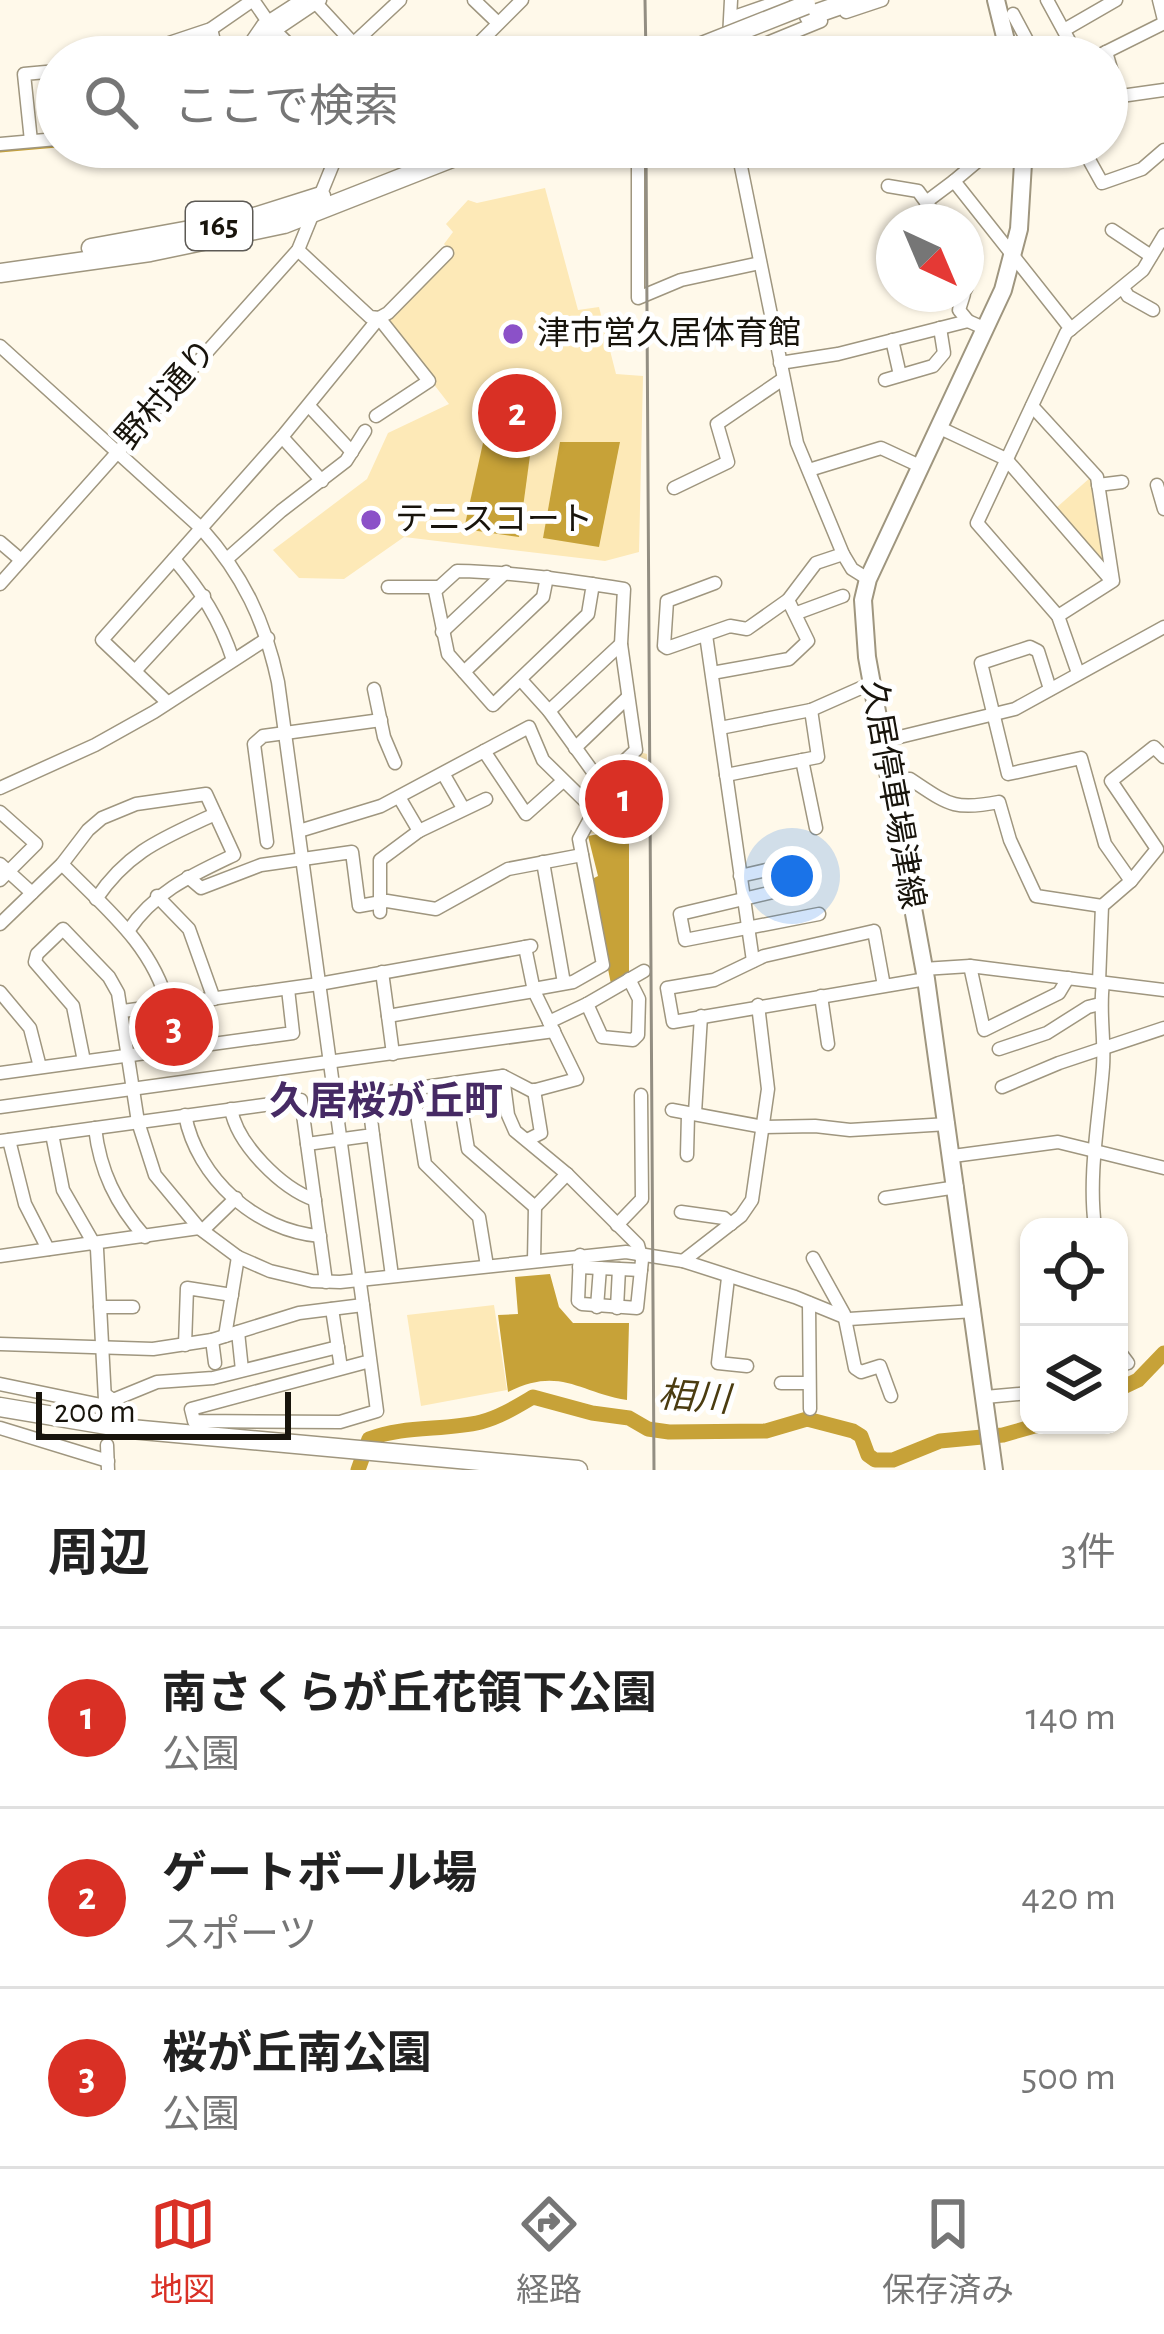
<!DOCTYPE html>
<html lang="ja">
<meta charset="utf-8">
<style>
body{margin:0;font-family:"Alegreya Sans","Noto Sans JP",sans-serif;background:#f6f6f6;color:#222}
.controls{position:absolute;right:36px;bottom:36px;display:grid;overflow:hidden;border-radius:24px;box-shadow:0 3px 9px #0004}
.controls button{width:108px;height:108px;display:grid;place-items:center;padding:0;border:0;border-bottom:3px solid #e0e0e0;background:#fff;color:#222;font:60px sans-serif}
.compass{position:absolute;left:876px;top:204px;width:108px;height:108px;border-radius:50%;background:#fff;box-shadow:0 3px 9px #0004;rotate:136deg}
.scale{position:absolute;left:36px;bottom:30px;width:255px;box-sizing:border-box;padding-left:12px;border:6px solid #18140c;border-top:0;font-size:33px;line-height:42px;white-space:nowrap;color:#18140c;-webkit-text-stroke:9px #fff;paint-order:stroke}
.you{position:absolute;left:792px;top:876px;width:42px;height:42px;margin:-30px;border:9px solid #fff;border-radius:50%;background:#1a73e8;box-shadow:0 0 0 18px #1a73e833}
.badge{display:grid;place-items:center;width:78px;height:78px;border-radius:50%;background:#d93025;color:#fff;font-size:39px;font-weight:700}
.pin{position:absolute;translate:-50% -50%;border:6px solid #fff;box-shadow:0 3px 12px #0006}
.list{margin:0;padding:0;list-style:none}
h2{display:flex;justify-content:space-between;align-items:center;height:156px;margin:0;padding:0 48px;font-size:51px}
h2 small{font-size:39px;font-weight:400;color:#767676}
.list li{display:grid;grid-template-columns:78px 1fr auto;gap:36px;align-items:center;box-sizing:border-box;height:180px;padding:0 48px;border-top:3px solid #e0e0e0}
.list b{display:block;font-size:45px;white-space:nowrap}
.list p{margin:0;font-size:39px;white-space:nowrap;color:#767676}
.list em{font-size:39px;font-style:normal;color:#767676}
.icon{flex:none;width:66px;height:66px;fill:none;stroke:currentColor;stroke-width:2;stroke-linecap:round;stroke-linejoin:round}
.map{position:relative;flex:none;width:1164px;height:1470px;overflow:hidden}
.search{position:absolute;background:#fff;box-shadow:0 3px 9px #0004;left:36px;right:36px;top:36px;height:132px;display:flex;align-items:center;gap:30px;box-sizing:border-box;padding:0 42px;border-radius:66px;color:#767676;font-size:45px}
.sheet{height:696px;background:#fff}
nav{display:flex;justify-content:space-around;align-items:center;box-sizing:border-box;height:168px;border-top:3px solid #e0e0e0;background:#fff;font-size:33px;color:#767676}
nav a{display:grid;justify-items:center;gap:6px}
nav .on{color:#d93025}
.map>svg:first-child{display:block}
.green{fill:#fde9b7}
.water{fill:#c7a238}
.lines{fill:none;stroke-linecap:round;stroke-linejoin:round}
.stream{stroke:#c7a238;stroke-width:3}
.river{stroke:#c7a238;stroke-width:15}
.minor-casing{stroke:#9f967f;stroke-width:15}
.major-casing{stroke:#9f967f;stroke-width:20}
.highway-casing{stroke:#9f967f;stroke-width:21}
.minor{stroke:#fff;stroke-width:12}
.major{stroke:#fff;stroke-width:16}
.highway{stroke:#fff;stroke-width:18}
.rail{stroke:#938e82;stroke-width:3}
.highway-bridge-casing{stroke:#9f967f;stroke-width:21;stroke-linecap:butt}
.highway-bridge{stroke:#fff;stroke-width:18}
.poi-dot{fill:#8b51c8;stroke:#fff;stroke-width:4.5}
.labels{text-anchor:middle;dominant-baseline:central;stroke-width:10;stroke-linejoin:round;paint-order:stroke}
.shield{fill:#fff;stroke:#5d5a55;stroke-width:3}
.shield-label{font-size:30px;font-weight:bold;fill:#18140c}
.poi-label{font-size:33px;fill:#18140c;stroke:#fff;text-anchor:start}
.street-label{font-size:33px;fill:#18140c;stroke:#fff}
.water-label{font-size:36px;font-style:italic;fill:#4b3c10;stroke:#fff}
.quarter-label{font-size:39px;font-weight:bold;fill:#462a64;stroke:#fff}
</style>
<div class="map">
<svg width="1164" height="1470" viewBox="0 0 1164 1470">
<rect width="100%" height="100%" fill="#fff9ea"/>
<g class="green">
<path d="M545,188L578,310L599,307L616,374L643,376L639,552L605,561L404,537L344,579L299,578L273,550L367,479L388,433L449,404L385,321L451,252L444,244L453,232L446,224L468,200L477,203Z"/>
<path d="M1091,477L1105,559L1100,561L1055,509Z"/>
<path d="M640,752L647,754V824L584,835L602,791Z"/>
<path d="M195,1006L201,1043L153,1049L148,1011Z"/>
<path d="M494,1305L507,1390L421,1406L407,1315Z"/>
</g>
<g class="water">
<path d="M560,442H620L599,547L543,538Z"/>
<path d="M483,443L531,448L519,537L464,529Z"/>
<path d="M629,828V974L611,984L590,880L598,876L588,836Z"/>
<path d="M550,1274L559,1307L573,1323H629L627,1400C578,1392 560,1366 508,1392L498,1315L518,1314L515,1277Z"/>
</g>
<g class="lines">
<path class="stream" d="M0,151L57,146"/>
<g class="river">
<path d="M1119,1389L1138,1380L1164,1353"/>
<path d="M358,1470L369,1439C404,1425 444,1431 481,1422C500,1417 516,1407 533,1397L592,1413L629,1418L648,1429L669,1432L766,1431L807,1419L853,1431L861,1436L868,1455L875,1460H893L940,1441L1003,1435L1038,1425"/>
</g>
<g class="minor-casing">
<g id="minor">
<path d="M253,0L273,29L302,57"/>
<path d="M313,0L353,43"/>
<path d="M474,0L498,23"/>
<path d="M1047,0L1078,57"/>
<path d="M1159,0L1164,20"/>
<path d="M846,12L882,0"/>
<path d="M1013,14L1036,57"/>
<path d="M731,18L783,0"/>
<path d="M211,29L218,57"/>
<path d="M1064,30L1116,0"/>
<path d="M1106,52L1119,96"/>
<path d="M127,57L211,29L253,0"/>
<path d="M241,57L263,25L302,0"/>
<path d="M252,57L268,35L320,0"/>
<path d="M339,57L400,0"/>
<path d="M465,57L522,0"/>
<path d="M728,57L731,0"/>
<path d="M733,57L821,21"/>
<path d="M1096,57L1164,23"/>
<path d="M1107,98L1164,90"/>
<path d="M31,141L24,74L57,71"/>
<path d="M0,144L57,139"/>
<path d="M367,147L380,154L387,147"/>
<path d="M638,147V298L681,280L760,263"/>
<path d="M737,147L797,443L843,554L852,569L868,579"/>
<path d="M1082,147L1102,183L1142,169L1164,150"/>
<path d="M992,149L954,181L1071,329"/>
<path d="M380,154L398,159L426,147"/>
<path d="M472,159L501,147"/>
<path d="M888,186L918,191L926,202"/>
<path d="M941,222L926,202L954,181"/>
<path d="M1112,230L1151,256"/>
<path d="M298,250L370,317L379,318L429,381L376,416"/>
<path d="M966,254L974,265L966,289"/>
<path d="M1123,288L1128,296L1153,310"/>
<path d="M964,294L959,310L968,321"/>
<path d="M892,340L900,375"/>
<path d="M0,346L201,528C243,575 265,621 278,682L363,1305L377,1411L340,1422L194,1421L191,1409L370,1361"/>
<path d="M780,363L838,354L968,321L986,329"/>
<path d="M885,380L933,366L944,353L940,328"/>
<path d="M309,406L352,452"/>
<path d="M1032,406L1097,477L1113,581L1058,616"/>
<path d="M940,428L1006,459L1111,580"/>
<path d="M282,437L322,481"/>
<path d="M809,470L881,448L922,467"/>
<path d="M1098,485L1122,482"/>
<path d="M1157,485L1164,509"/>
<path d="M674,488L728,462L717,424L783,379"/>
<path d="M0,542L21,560"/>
<path d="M228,558L281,511L346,461L365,431"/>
<path d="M174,559C201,591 220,620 233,660"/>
<path d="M715,583L667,601L664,646L667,648L730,626L747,629L788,600L816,563L843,554"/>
<path d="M0,584L298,250L340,147"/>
<path d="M388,587H439"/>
<path d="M797,613L843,596"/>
<path d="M442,632L506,572"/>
<path d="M706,635L753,961"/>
<path d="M135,671L204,596"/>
<path d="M464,672L543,597L547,577"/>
<path d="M712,673L789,659L808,641L788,600"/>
<path d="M1078,673L1058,616L977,523L1066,333L1143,270L1164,235"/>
<path d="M521,680L549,711L601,783"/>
<path d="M374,689L384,737L395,763"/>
<path d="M1050,689L1038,651L1030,647L981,663L1008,774L1081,758L1105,844L1131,881L1157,849L1111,781L1154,747L1164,757"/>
<path d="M167,702L102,640L282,437L379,318L388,313L447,253"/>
<path d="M549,711L621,644"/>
<path d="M720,728L811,710L872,683"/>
<path d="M883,741L1015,709L1164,627"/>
<path d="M575,748L627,698"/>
<path d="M484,751L526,814L563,781"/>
<path d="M802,760L816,828"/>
<path d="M444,775L463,808"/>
<path d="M726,775L818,757L811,710"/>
<path d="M890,781L910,779C948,804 953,811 999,802L1010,840L1036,896L1102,906"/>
<path d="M0,788L95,745L154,712L268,638"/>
<path d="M399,797L419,831"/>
<path d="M0,812L36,844L0,880"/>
<path d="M299,831L381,806L529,727L543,760L595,811"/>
<path d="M267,842L254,744L263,736L381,720"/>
<path d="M543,862L564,983"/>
<path d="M0,864L32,893"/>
<path d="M62,864C105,908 152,944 168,1005"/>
<path d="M740,876L784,866L790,888L680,914L685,940L819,914"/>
<path d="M188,877L201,888L261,865L352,852L359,906L387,901L436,909L508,869L582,855"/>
<path d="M157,896L189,929L214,999"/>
<path d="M96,899C129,850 164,838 215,814"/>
<path d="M380,912V860L419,831L486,799"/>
<path d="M0,924L62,864L88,830L102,818L136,804L206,794L234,855C192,875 155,891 128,931"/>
<path d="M970,966L984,1030L1059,993L1068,978"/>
<path d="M923,969L970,966L1164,990"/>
<path d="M382,972L388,1016L534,991"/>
<path d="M1099,982L1102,906L1131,881"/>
<path d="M884,986L874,931L764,956L714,980L667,988L673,1022L926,979"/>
<path d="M534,989L573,982L603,965L579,839L598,804L601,783L636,750L621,644L624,589C568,580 513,572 457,571L435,591L448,654L493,705L588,614L593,584"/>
<path d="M0,992L30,1028L40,1067"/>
<path d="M821,996L828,1044"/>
<path d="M587,1004L644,971"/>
<path d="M123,1011L319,984L531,946"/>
<path d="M388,1016L393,1054"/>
<path d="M549,1022L587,1004L602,1037L633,1040L638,1035L639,999L629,979"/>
<path d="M999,1049L1047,1033L1088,1007L1100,1004"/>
<path d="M84,1061L73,1006L35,962L37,954L63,929L109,977L118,993L138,1122L155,1175L199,1228L238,1257L270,1271L312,1281L340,1282L626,1252L683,1261L795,1297L849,1319L974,1311"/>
<path d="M0,1073L293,1033L288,989"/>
<path d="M503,1076L532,1091L577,1079L534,991L525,947"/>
<path d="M457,1083L468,1149L535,1207L567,1174"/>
<path d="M1002,1087L1059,1063L1164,1028"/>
<path d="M413,1089L425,1164L479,1217L487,1266"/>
<path d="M0,1107L554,1031"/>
<path d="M231,1109C237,1144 281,1188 315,1200"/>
<path d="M672,1110L764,1127L815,1126L850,1130L948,1124"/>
<path d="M695,1113L701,1016"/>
<path d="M185,1115C197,1178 256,1231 320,1236"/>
<path d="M95,1128C100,1171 116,1204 145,1237"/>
<path d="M52,1134L63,1190L97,1249L106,1419"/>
<path d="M373,1135L392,1276"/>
<path d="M9,1140L25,1204L48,1249"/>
<path d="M527,1140L541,1133L534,1090"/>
<path d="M0,1141L301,1100L326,1282"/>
<path d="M307,1144L373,1135L368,1095L503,1076L508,1115L515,1131L567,1174L638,1245L642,1260L637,1308L582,1304L578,1301L580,1255"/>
<path d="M687,1155L688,1115"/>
<path d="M953,1156L1058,1142L1164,1168"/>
<path d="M885,1198L957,1187"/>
<path d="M681,1212L724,1218L731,1224"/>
<path d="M617,1225L642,1199L641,1095"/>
<path d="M1095,1227C1088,1175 1099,1120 1103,1067C1105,1038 1099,1012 1103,983"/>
<path d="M203,1230L236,1198"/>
<path d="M0,1256L199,1228"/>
<path d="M813,1258L844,1314L855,1368L861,1372L880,1366L891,1396"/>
<path d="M534,1261L535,1207"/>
<path d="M683,1261L741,1216L752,1200L768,1089L758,1005"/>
<path d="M579,1267L641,1270"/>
<path d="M728,1278L718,1363L747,1366"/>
<path d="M809,1303L810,1409"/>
<path d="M100,1307H133"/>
<path d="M597,1307L600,1268"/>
<path d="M617,1308L619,1269"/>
<path d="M332,1309L341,1368"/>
<path d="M238,1332L242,1370"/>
<path d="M225,1336L238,1257"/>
<path d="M212,1340L215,1363"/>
<path d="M0,1344L153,1349L212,1340L299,1313L363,1305"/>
<path d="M185,1345L187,1288L232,1295"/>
<path d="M1119,1351L1128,1363L1119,1366"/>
<path d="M781,1383H809"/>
<path d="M0,1384L106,1406"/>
<path d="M106,1395L113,1400L157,1382L213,1378L338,1347"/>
<path d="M985,1397L1029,1393"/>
<path d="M0,1428L108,1461"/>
<path d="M107,1445L108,1470"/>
</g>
</g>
<g class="major-casing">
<g id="major">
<path d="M996,0L1010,57"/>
<path d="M994,1470L926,979L867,657L863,600L868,579L1003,290L1019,229L1024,147"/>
</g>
</g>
<g class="highway-casing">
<g id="highway">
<path d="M809,16L855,0"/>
<path d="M91,248L245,220L321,196"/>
<path d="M0,273L150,252L284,224L480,147"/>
<path d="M0,1407L131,1429L578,1470"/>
</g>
</g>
<use href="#minor" class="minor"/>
<use href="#major" class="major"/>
<use href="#highway" class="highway"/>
<g class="rail">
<path d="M645,0L646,57"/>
<path d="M646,147L654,1470"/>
</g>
<g class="highway-bridge-casing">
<path id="highway-bridge" d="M674,57L806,5"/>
</g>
<use href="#highway-bridge" class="highway-bridge"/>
</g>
<g class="poi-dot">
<circle cx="513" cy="334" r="12"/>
<circle cx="371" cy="520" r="12"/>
</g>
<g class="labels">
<rect class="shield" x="186" y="202" width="66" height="48" rx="9"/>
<g class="shield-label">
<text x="219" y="226">165</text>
</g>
<g class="poi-label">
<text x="537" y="334">津市営久居体育館</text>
<text x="395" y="520">テニスコート</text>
</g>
<g class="street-label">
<text transform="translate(167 395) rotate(-49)">野村通り</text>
<text transform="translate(892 795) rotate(80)">久居停車場津線</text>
</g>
<g class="water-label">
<text transform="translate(694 1398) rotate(4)">相川</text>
</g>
<g class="quarter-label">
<text x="386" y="1102">久居桜が丘町</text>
</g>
</g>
</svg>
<div class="controls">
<button><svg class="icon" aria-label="locate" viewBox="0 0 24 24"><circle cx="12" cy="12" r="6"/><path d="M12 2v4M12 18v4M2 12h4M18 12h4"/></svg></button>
<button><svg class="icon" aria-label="layers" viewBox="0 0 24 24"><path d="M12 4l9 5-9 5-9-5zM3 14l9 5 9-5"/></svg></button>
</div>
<svg class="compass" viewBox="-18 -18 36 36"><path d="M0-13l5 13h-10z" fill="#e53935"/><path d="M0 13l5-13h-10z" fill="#767676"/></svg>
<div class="scale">200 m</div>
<div class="you"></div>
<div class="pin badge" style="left:624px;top:799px">1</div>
<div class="pin badge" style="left:517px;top:413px">2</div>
<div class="pin badge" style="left:174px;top:1027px">3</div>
<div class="search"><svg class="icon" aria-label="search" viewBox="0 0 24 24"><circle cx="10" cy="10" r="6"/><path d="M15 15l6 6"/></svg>ここで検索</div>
</div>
<section class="sheet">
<h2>周辺<small>3件</small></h2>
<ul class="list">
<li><span class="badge">1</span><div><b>南さくらが丘花領下公園</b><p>公園</p></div><em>140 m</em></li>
<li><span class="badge">2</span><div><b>ゲートボール場</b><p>スポーツ</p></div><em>420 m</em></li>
<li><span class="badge">3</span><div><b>桜が丘南公園</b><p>公園</p></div><em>500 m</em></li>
</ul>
</section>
<nav>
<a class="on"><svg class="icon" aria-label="map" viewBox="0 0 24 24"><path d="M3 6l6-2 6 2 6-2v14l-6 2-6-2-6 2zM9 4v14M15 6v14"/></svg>地図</a>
<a><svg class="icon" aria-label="directions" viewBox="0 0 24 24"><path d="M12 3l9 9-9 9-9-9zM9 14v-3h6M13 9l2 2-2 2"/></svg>経路</a>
<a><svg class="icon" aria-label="saved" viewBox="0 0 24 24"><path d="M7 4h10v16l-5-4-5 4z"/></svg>保存済み</a>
</nav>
